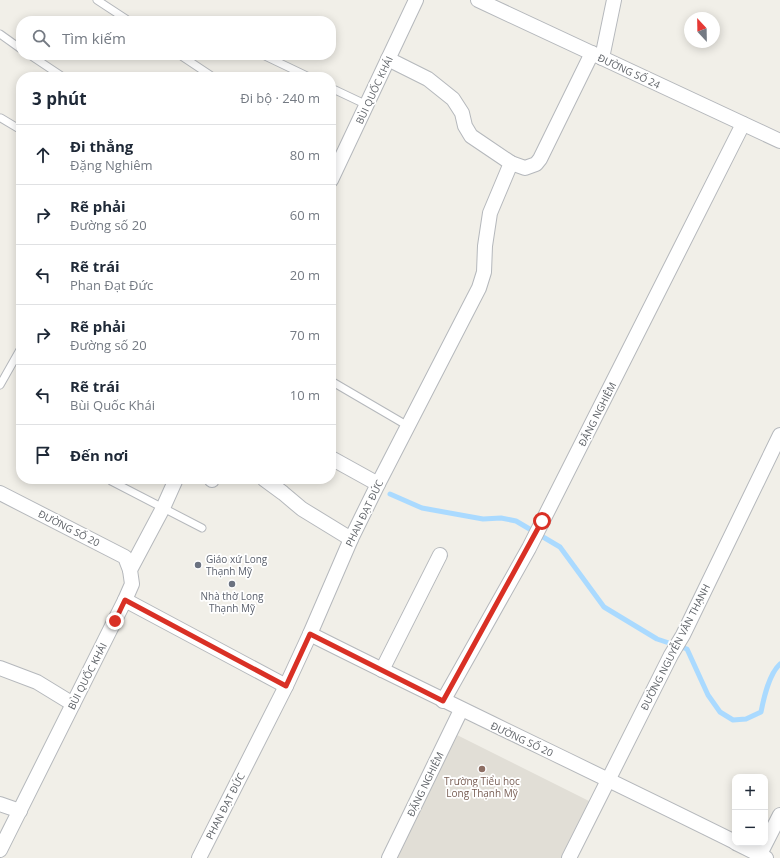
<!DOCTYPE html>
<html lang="vi">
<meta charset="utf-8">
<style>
body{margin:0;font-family:"Open Sans",sans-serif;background:#f6f6f7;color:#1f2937}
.controls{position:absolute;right:12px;bottom:12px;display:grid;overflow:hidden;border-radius:8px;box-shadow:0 2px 10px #0003}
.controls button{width:36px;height:36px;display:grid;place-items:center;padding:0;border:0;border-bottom:1px solid #e0e1e3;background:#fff;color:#1f2937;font:20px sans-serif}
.compass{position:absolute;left:684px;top:12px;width:36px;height:36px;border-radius:50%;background:#fff;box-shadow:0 2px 10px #0003;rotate:338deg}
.stop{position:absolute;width:12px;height:12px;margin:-9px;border:3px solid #d93025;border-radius:50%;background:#fff}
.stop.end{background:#d93025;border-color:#fff;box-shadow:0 1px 4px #0008}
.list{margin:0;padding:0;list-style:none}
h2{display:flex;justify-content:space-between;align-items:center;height:52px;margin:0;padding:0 16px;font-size:17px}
h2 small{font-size:13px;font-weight:400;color:#747a83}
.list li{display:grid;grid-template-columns:26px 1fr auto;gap:12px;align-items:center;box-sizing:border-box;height:60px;padding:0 16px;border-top:1px solid #e0e1e3}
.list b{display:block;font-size:15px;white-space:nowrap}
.list p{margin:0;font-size:13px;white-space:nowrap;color:#747a83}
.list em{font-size:13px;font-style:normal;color:#747a83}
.icon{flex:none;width:22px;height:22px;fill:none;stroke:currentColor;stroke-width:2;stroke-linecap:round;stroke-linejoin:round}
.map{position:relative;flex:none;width:780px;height:858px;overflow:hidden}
.search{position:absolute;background:#fff;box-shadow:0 2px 10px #0003;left:16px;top:16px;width:320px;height:44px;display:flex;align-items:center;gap:10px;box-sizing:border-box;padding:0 14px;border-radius:16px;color:#747a83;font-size:15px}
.panel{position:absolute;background:#fff;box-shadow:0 2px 10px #0003;left:16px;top:72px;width:320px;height:412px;border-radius:16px}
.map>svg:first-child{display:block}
.education{fill:#e1ded6}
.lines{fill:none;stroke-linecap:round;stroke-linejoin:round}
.stream{stroke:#aadaff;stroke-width:5}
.lane-casing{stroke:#b5b8bc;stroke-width:9}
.street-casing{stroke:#b5b8bc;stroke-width:16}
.lane{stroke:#fff;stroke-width:7}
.street{stroke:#fff;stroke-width:14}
.route{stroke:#d93025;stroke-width:5}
.worship-dot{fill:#6b7280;stroke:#fff;stroke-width:1.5}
.education-dot{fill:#8d6e63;stroke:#fff;stroke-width:1.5}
.labels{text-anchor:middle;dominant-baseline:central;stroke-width:3.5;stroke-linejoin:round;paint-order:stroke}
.street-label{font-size:10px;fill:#5f6368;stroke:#fff}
.worship-label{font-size:10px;fill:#5b616d;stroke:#fff;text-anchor:start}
.education-label{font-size:10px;fill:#785e54;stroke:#fff}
</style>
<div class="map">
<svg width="780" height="858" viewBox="0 0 780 858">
<rect width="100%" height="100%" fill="#f1efe8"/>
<path class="education" d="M457,735L591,802L563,858H394Z"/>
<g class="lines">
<path class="stream" d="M390,494L422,508L483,519L501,518L516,521L560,547L604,607L657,639L687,649L708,695L720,712L733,720L746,719L761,712C764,697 769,674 780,664"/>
<g class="lane-casing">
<g id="lane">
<path d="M97,0L129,21"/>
<path d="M0,34L21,49"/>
<path d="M30,55L63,77"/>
<path d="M180,55L213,77"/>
<path d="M263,55L309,77"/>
<path d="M331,88L367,105"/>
<path d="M1,118L21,130"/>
<path d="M331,381L408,426"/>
<path d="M0,385L21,348"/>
<path d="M111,481L202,528"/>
</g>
</g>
<g class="street-casing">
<g id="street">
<path d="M478,0L780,141"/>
<path d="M602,58L614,0"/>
<path d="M388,59L428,79L453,99L462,113L465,126L471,136L511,163L525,168L536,164L540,159L592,53"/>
<path d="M331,180L416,0"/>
<path d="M331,458L378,484"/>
<path d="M211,479L212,480"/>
<path d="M264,479L283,493L302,509L351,539"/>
<path d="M0,493L125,557L130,570"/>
<path d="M125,600L286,686"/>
<path d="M310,634C451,705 594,772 735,842"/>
<path d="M0,668L37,682L73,704"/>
<path d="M382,670L440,555"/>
<path d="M443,701L529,548L743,124"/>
<path d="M0,804L20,811"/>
<path d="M736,843L766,858"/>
<path d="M0,850L125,600L132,584L130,570L163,508L176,479"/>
<path d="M199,858L286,686L310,634L351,539L378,484L479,288L484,272L485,246L490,213L511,163"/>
<path d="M389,858L461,710"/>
<path d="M569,858L671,655L683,635L780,435"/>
<path d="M758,858L780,815"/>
</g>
</g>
<use href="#lane" class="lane"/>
<use href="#street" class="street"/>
</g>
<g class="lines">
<path class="route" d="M115,621L125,600L286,686L310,634L443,701L542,521"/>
</g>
<g class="worship-dot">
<circle cx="198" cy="565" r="4"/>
<circle cx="232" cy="584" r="4"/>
</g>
<circle class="education-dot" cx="482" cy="769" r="4"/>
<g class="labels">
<g class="street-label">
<text transform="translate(629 71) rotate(25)">ĐƯỜNG SỐ 24</text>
<text transform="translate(374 90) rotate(-65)">BÙI QUỐC KHÁI</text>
<text transform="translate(597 414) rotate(-63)">ĐẶNG NGHIÊM</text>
<text transform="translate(364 513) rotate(-64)">PHAN ĐẠT ĐỨC</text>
<text transform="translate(69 528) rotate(27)">ĐƯỜNG SỐ 20</text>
<text transform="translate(675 647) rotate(-63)">ĐƯỜNG NGUYỄN VĂN THẠNH</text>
<text transform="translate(87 676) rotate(-63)">BÙI QUỐC KHÁI</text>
<text transform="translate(522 739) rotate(25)">ĐƯỜNG SỐ 20</text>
<text transform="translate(425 784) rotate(-64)">ĐẶNG NGHIÊM</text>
<text transform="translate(225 806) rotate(-63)">PHAN ĐẠT ĐỨC</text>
</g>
<g class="worship-label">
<text x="206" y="559">Giáo xứ Long<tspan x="206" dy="12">Thạnh Mỹ</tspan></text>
<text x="232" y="596" text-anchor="middle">Nhà thờ Long<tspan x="232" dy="12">Thạnh Mỹ</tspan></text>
</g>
<g class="education-label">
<text x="482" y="781">Trường Tiểu học<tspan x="482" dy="12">Long Thạnh Mỹ</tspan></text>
</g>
</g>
</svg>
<div class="controls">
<button>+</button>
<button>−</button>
</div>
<svg class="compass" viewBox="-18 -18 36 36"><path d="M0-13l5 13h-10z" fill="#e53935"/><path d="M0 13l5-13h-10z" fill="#747a83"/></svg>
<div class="stop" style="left:542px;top:521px"></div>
<div class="stop end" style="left:115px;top:621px"></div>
<div class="search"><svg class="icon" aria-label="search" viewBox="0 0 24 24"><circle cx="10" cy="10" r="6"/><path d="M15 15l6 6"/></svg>Tìm kiếm</div>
<section class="panel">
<h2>3 phút<small>Đi bộ · 240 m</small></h2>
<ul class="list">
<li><svg class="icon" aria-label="ahead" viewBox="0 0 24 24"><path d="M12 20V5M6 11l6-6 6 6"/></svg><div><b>Đi thẳng</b><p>Đặng Nghiêm</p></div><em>80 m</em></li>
<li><svg class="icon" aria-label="right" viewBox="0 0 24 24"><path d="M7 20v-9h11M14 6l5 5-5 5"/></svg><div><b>Rẽ phải</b><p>Đường số 20</p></div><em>60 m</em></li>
<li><svg class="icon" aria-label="left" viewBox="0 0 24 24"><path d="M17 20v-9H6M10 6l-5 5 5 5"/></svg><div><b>Rẽ trái</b><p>Phan Đạt Đức</p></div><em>20 m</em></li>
<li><svg class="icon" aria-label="right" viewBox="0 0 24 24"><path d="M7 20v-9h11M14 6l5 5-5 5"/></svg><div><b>Rẽ phải</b><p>Đường số 20</p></div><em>70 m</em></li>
<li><svg class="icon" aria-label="left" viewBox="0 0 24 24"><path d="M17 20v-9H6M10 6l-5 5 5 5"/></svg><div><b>Rẽ trái</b><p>Bùi Quốc Khái</p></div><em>10 m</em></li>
<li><svg class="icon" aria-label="arrive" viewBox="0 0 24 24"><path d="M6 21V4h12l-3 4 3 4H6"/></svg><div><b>Đến nơi</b></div></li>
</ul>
</section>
</div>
